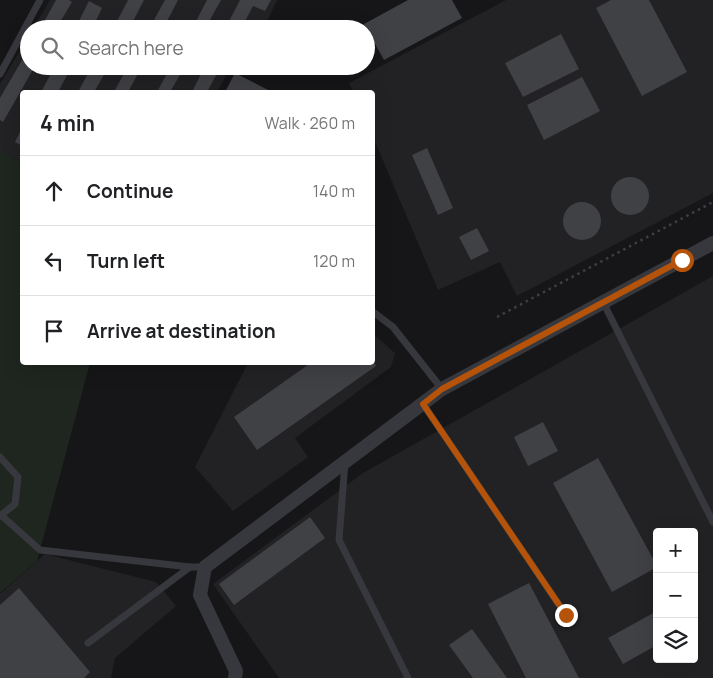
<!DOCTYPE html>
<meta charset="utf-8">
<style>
body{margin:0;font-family:Manrope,sans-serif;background:#f6f6f6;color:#202124}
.controls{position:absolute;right:15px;bottom:15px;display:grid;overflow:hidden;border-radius:5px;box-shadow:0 5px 20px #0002}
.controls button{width:45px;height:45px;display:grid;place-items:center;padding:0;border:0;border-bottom:1px solid #e0e0e0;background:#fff;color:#202124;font:25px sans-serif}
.stop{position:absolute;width:15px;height:15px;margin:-11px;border:4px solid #b45309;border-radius:50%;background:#fff}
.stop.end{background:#b45309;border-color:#fff;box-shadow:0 1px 5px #0008}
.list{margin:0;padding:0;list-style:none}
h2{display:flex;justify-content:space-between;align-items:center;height:65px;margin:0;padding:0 20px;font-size:21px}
h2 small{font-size:16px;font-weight:400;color:#757577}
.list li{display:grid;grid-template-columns:32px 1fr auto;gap:15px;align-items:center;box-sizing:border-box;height:70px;padding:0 20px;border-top:1px solid #e0e0e0}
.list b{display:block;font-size:19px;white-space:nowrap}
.list em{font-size:16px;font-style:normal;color:#757577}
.icon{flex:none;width:28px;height:28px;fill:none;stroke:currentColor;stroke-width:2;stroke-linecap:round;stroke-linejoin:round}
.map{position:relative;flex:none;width:713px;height:678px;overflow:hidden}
.search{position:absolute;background:#fff;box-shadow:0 5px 20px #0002;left:20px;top:20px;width:355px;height:55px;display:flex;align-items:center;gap:12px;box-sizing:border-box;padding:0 18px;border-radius:28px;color:#757577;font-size:19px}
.panel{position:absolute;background:#fff;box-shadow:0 5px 20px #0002;left:20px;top:90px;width:355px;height:275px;border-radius:5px}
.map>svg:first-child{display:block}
.built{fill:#222225;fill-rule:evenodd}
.green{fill:#1e261f}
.building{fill:#404145}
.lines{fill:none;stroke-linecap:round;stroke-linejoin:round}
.path{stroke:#3d3f44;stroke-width:2.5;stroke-dasharray:2.5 4;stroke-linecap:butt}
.lane{stroke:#37383d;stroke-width:7}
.street{stroke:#37383d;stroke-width:14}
.route{stroke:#b45309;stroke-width:6}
</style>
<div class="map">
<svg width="713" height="678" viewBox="0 0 713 678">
<rect width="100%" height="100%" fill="#161618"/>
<g class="built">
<path d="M50,0H277L264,28L253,24L251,29H33Z"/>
<path d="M506,0H713V193L517,296L500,262L438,290L373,137L372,92H353L349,83Z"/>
<path d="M29,36V66H231L217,92H22V163L0,148V84Z"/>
<path d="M713,276V678H279L213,584L363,473ZM657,532H694V659H657Z"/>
<path d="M373,334L395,353L391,367L295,438L308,457L233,511L195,467L248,363L372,362Z"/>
<path d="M45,554L156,582L176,606L115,658L111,678H0V594Z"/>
</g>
<path class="green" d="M0,148L22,163V362L90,363L37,561L0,593Z"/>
<g class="building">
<path d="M56,0H69L72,2L56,29H40Z"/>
<path d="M128,0H144L129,29H113Z"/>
<path d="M165,0H178L163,29H149Z"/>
<path d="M207,0H221L205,29H192Z"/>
<path d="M240,0H271L265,11L253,6L241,29H225Z"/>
<path d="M408,0H452L462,18L384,60L364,24Z"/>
<path d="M611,0H649L687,72L642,96L596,8Z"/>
<path d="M89,1L102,8L92,29H75Z"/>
<path d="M561,34L579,69L523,97L505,63Z"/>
<path d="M29,48V66H35L3,122L0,120V98Z"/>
<path d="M55,66H72L58,92H41Z"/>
<path d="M92,66H109L94,92H78Z"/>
<path d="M128,66H142L128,92H114Z"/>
<path d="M171,66H185L170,92H157Z"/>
<path d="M205,66H221L207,92H192Z"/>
<path d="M235,73L272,92H225Z"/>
<path d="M582,77L600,111L544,140L527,105Z"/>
<path d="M22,128V146L15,142Z"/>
<path d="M427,148L453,208L438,215L412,155Z"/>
<circle cx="630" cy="196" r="19"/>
<circle cx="582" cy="221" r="19"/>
<path d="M477,228L489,251L471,260L459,237Z"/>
<path d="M312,362H374L376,366L257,450L234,417Z"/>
<path d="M543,422L558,451L528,466L514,437Z"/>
<path d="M598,458L657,566V567L612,592L553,483Z"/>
<path d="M310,517L325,538L234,605L219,584Z"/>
<path d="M529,583L579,678H526L488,604Z"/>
<path d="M19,588L90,672L84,678H0V605Z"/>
<path d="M657,611V645L623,664L608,638Z"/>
<path d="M472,629L507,678H473L449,645Z"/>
</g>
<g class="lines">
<path class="path" d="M497,317L713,202"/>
<g class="lane">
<path d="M0,74L40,0"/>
<path d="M603,302L713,522"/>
<path d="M372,311L393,327L442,389"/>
<path d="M423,404L566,615"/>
<path d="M0,457L18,477L15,504L0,516"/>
<path d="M345,462L339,540L408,678"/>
<path d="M1,515L40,550L190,567H205"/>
<path d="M88,643L190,567"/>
</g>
<path class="street" d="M235,678L236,671L200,595L205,567L442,389L713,243"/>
</g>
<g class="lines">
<path class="route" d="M566,615L423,404L442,389L682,260"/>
</g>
</svg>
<div class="controls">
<button>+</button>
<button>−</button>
<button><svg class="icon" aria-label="layers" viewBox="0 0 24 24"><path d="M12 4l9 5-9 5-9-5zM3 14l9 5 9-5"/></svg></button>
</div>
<div class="stop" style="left:682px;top:260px"></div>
<div class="stop end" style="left:566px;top:615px"></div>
<div class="search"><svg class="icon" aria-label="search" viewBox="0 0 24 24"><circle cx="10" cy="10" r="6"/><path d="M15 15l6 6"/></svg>Search here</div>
<section class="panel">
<h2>4 min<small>Walk · 260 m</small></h2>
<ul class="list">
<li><svg class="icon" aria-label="ahead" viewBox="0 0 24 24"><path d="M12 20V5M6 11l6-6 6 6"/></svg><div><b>Continue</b></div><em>140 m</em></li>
<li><svg class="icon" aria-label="left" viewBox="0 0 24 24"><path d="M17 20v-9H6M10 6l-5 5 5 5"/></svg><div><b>Turn left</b></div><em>120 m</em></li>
<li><svg class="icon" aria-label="arrive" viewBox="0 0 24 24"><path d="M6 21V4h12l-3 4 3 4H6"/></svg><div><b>Arrive at destination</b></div></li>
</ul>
</section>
</div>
